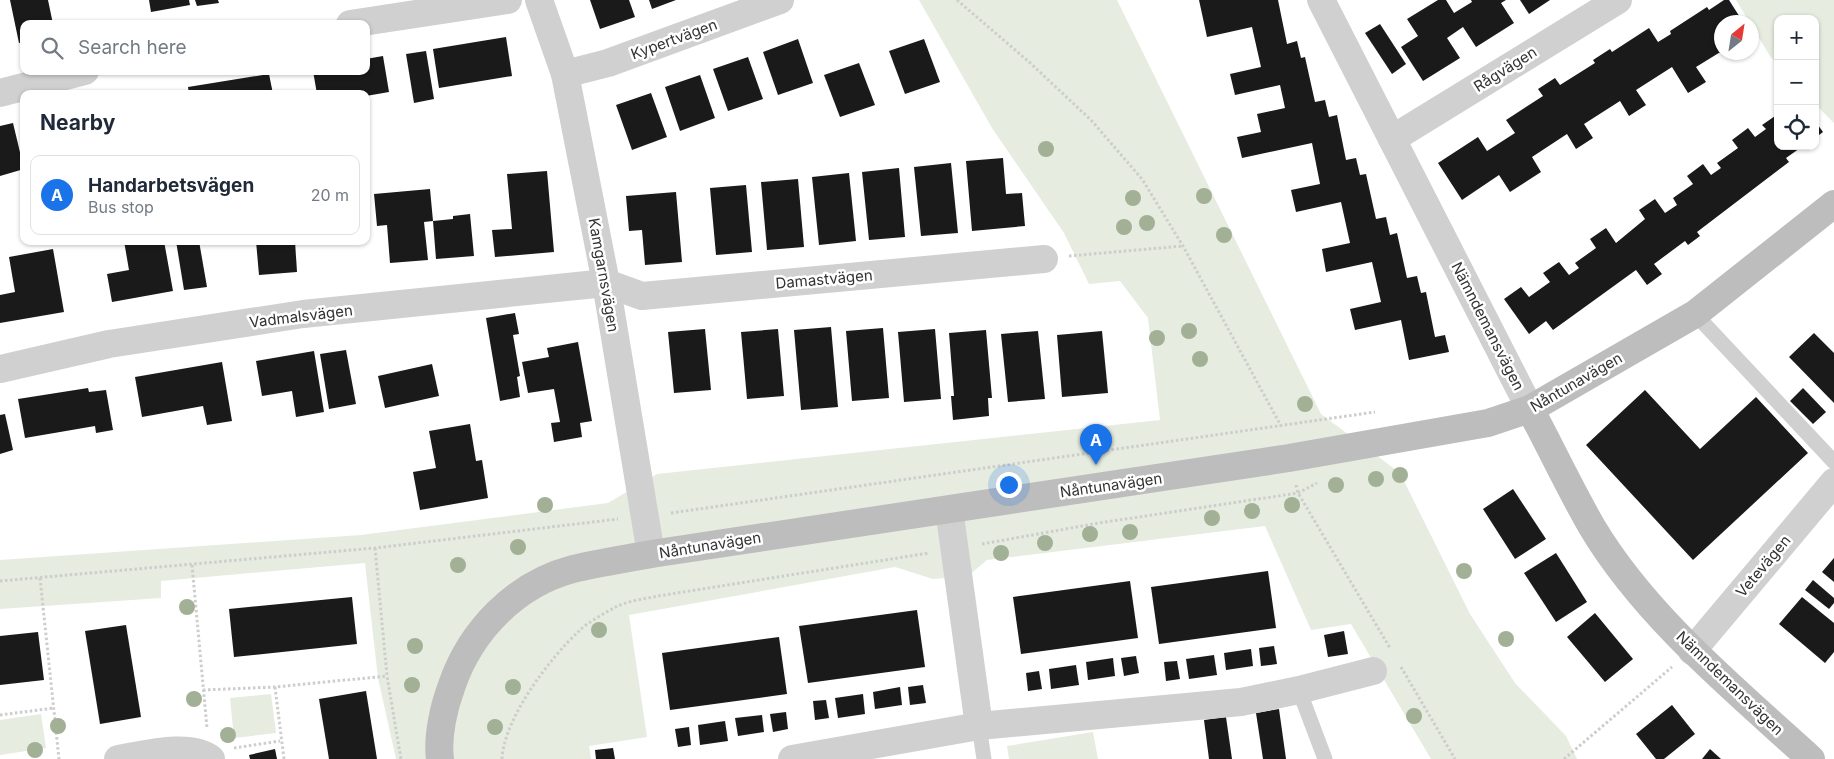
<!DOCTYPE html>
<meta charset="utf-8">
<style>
body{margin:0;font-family:Inter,sans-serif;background:#f6f6f7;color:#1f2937}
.controls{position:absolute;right:15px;top:15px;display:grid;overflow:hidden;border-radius:10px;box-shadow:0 1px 4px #0004}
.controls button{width:45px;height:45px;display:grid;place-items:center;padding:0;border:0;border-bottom:1px solid #e0e1e3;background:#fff;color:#1f2937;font:25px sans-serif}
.compass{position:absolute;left:1714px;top:15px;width:45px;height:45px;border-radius:50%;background:#fff;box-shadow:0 1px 4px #0004;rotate:30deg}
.you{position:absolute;left:1008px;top:484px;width:18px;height:18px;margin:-12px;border:4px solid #fff;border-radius:50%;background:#1a73e8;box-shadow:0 0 0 8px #1a73e833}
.badge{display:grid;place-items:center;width:32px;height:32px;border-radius:50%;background:#1a73e8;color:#fff;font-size:16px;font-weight:700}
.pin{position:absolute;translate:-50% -41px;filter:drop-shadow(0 1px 2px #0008)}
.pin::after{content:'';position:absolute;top:26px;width:18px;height:15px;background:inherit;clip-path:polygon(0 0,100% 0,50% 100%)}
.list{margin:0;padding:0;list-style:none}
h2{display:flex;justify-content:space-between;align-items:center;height:65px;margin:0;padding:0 20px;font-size:21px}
h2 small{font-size:16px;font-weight:400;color:#747a83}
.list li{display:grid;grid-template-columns:32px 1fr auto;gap:15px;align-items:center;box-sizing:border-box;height:80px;margin:0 10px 10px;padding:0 10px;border:1px solid #e0e1e3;border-radius:10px}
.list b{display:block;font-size:19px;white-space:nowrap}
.list p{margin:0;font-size:16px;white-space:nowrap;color:#747a83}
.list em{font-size:16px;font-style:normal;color:#747a83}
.icon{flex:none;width:28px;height:28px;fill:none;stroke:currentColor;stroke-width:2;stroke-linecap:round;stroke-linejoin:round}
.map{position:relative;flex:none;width:1834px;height:759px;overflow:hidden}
.search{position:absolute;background:#fff;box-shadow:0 1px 4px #0004;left:20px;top:20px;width:350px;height:55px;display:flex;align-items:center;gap:12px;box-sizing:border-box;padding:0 18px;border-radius:10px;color:#747a83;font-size:19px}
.panel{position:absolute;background:#fff;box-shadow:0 1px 4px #0004;left:20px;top:90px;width:350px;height:155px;border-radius:10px}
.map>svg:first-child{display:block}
.green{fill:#e6ecdf}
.building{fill:#1a1a1a}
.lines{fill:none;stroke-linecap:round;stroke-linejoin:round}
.path{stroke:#cdcdcd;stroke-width:3;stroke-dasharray:2.5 2.5;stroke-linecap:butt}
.lane{stroke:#d0d0d0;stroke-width:15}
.street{stroke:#d0d0d0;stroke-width:28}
.secondary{stroke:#bdbdbd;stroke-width:28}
.tree{fill:#a2b095}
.labels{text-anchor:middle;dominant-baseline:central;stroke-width:5;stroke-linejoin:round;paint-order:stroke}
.street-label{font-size:15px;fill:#333;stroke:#fff}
</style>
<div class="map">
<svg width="1834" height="759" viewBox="0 0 1834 759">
<rect width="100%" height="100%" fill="#fff"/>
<g class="green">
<path d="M919,0H1117L1321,414L1400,473L1470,614L1515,683L1566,736L1577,759H1431L1351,624L1311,630L1265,526L987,560L968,576L933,579L895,567L629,615L647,737L589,746L591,759H396L378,678L365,563L161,581V598L0,609V560L361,535L608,503L657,474L1160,420L1148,318L1120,281L1089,284L1064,233L992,128Z"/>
<path d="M1736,0H1834V123L1815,104V19H1778V64L1770,56Z"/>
<path d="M271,694L276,733L234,738L230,698Z"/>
<path d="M41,714L46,748L0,755V720Z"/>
<path d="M1093,732L1098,759H1009L1007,746Z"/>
</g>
<g class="building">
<path d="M10,0H48L53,24H24V42L19,43Z"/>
<path d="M149,0H189L190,5L151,12Z"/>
<path d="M195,0H218L219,3L197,6Z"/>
<path d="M590,0H629L635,17L600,29Z"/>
<path d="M649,0H676L652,9Z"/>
<path d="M1199,0H1278L1287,44L1297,41L1301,58L1305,57L1315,102L1325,100L1329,117L1337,115L1346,160L1356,158L1360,175L1366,174L1376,219L1386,217L1390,235L1397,233L1407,278L1417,276L1421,293L1426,292L1435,337L1445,335L1449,352L1409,360L1401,320L1355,330L1350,309L1381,302L1372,262L1326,272L1322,249L1350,243L1341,202L1296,212L1291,190L1320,184L1312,143L1242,158L1237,137L1261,132L1257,114L1285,108L1280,85L1235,95L1230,74L1261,67L1252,27L1207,37Z"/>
<path d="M1438,0H1446L1454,13L1472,2L1471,0H1506L1501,3L1514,23L1476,47L1463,27L1447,38L1460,58L1423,81L1401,47L1418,36L1407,19Z"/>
<path d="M1520,0H1550L1529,14Z"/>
<path d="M1724,0H1729L1743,22H1722V51L1696,67L1706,82L1688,93L1672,67L1636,90L1646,105L1629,116L1620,101L1584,124L1593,138L1576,149L1567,134L1532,157L1541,172L1510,192L1499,175L1462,200L1438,163L1478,137L1487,151L1515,133L1506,120L1543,96L1538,89L1555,78L1560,85L1595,63L1593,60L1610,49L1612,52L1649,28L1658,42L1671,34L1670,31L1707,7L1709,10Z"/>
<path d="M1380,24L1406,64L1392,74L1365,33Z"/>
<path d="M1752,36L1757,45L1752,49Z"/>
<path d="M506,37L512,76L439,88L433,49Z"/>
<path d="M798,39L813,83L778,95L763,52Z"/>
<path d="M924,39L940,82L905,94L889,51Z"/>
<path d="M426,51L434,99L414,103L406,54Z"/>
<path d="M383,56L389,92L366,96V94H317L313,71H366V59Z"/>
<path d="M748,57L763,99L728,111L713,69Z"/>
<path d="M859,63L875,105L840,117L824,75Z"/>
<path d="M269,74L273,94H189L188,87Z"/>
<path d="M700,75L715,118L680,131L665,87Z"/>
<path d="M651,93L667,137L632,150L616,105Z"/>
<path d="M1778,114V146H1803L1786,158L1789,162L1697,232L1700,236L1688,245L1685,241L1654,264L1662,274L1647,285L1636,270L1553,330L1546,321L1529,334L1504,299L1521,287L1529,297L1550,282L1543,273L1559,262L1569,275L1579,268L1575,263L1596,248L1590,239L1606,228L1616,243L1645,219L1639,210L1655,199L1665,213L1677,205L1673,198L1693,184L1687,176L1703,164L1711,175L1721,168L1717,163L1738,148L1732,140L1748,128L1755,137L1766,129L1762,125Z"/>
<path d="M1815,121L1823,132L1815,138Z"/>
<path d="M13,123L24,169L0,176V126Z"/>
<path d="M1003,158L1006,194L1022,193L1025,226L972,231L966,161Z"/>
<path d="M951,163L958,233L921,236L914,167Z"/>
<path d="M899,168L905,237L869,240L862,172Z"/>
<path d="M547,171L554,252L495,257L492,230L512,229L507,174Z"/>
<path d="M849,173L856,241L819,245L812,177Z"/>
<path d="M798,179L804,247L767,250L761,182Z"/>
<path d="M746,185L752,252L716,255L710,188Z"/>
<path d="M430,189L433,221L424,222L428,260L390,263L387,225L377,226L374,194Z"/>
<path d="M676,192L682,262L645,265L642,230L629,231L626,196Z"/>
<path d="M470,214L474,256L436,259L433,221L453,219V216Z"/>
<path d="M124,241H164L173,291L112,302L107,274L129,270Z"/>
<path d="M176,241H199L207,287L184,290Z"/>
<path d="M256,241H295L297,272L259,275Z"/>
<path d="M53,249L64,312L0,323V295L15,292L9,257Z"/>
<path d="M515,313L519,334L513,335L520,376L517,377L520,397L500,401L486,318Z"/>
<path d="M831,327L838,407L801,410L794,330Z"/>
<path d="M883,328L889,398L852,401L846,331Z"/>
<path d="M705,329L711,390L674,393L668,332Z"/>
<path d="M778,329L784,396L747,399L741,332Z"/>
<path d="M935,329L941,399L904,402L898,332Z"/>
<path d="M986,330L992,398H988L989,416L953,420L951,396H954L949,333Z"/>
<path d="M1038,331L1045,399L1008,402L1001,334Z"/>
<path d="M1102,331L1108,393L1062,397L1057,335Z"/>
<path d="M1814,333L1834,353V403L1789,357Z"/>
<path d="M578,342L592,421L580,423L582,437L554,442L551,423L560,422L554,389L528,393L522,362L549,357L547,348Z"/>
<path d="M346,350L356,404L329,409L320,354Z"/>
<path d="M314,351L324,412L296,417L292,391L262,396L256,361Z"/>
<path d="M222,362L232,421L207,425L203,406L142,417L135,377Z"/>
<path d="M432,364L439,396L385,408L378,376Z"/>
<path d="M88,388L89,392L106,390L113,430L96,433L95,426L25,438L18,399Z"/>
<path d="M1803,388L1826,412L1813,424L1790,401Z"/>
<path d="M1645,390L1700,449L1756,397L1808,453L1693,560L1586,445Z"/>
<path d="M5,414L13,450L0,454V415Z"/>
<path d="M470,424L476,461L482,460L488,498L420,510L413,472L436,468L429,431Z"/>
<path d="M1513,489L1546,539L1515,559L1483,509Z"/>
<path d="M1556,553L1587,602L1556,622L1524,573Z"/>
<path d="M1834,558V582L1822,572Z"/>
<path d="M1268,571L1276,628L1159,644L1151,587Z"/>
<path d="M1813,580L1834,598V603L1829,609L1805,590Z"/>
<path d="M1130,581L1138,638L1021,654L1013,597Z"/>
<path d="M352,597L357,644L234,657L229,609Z"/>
<path d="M1802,597L1834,623V652L1825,663L1779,624Z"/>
<path d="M917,610L925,667L808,683L799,626Z"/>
<path d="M1595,613L1633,659L1605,682L1567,637Z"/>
<path d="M126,625L141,717L100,724L85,631Z"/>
<path d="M1344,631L1348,654L1328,657L1324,635Z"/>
<path d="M38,632L44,680L0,685V636Z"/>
<path d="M779,637L787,694L670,710L662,653Z"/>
<path d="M1274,646L1277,664L1261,666L1259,648Z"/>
<path d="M1251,649L1253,666L1226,670L1224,653Z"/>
<path d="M1214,655L1217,675L1189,679L1186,659Z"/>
<path d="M1136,656L1139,673L1124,676L1121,658Z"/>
<path d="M1113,658L1115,676L1088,680L1086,662Z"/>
<path d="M1177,661L1180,679L1166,681L1164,662Z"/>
<path d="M1076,665L1079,685L1051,689L1049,669Z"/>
<path d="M1039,671L1042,689L1028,691L1026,673Z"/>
<path d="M923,685L926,703L910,705L908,687Z"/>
<path d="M900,687L902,705L875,709L873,692Z"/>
<path d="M366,691L377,759H329L319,699Z"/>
<path d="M863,694L865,714L838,718L835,698Z"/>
<path d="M826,700L829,718L815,720L813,701Z"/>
<path d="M1672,705L1695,734L1664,759H1656L1636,734Z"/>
<path d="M1279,709L1286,759H1263L1256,713Z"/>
<path d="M786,712L788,729L773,732L770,714Z"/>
<path d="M762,715L764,732L738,736L735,718Z"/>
<path d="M1226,717L1232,759H1209L1204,720Z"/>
<path d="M725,721L728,741L700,745L698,725Z"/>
<path d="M689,727L691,745L678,747L675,729Z"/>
<path d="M613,748L615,759H596L595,750Z"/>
<path d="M275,749L277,759H250L249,755Z"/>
<path d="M1710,749L1721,759H1702Z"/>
</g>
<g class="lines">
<g class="path">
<path d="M957,0L1028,61L1091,120L1142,179L1183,246L1281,426"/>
<path d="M1069,256L1183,246"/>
<path d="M1296,485L1298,493L1390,648"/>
<path d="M671,513L1375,412"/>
<path d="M982,544L1099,523L1298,493L1317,483"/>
<path d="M375,548L387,676L401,759"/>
<path d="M192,565L207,728"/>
<path d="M40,578L59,759"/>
<path d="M0,581L375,548L618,519"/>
<path d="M1401,667L1455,759"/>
<path d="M275,687L284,759"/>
<path d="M203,690L275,687L387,676"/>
<path d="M0,715L54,708"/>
<path d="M234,748L280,741"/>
<path d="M502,759C504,718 550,658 579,631C588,622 603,614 614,608C626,601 644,599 658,596L929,553"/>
<path d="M1564,759L1672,667"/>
</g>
<g class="lane">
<path d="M1695,314L1834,462"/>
<path d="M1299,690L1325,759"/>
<path d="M979,726L984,759"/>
</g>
<g class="street">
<path d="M539,0L565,74L606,283L651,554"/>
<path d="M1321,0L1530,409"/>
<path d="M350,24L508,0"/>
<path d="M565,74L608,63L780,0"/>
<path d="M0,93L85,71"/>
<path d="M1392,139L1618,0"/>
<path d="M0,369L109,344L303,314L606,283L642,296L1044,259"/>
<path d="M949,509L979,726"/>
<path d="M1692,651L1834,482"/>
<path d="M118,759C143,755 191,742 211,759"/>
<path d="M792,759L979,726L1241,702L1299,690L1373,671"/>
</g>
<g class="secondary">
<path d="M1530,409C1551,448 1570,489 1592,527C1645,616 1735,690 1811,759"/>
<path d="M440,759C437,736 444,706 452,685C471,630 516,584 573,569C598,563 625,559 651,554L1289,458L1488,423L1530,409L1695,314L1834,204"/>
</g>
</g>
<g class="tree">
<circle cx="1046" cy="149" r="8"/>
<circle cx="1204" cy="196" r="8"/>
<circle cx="1133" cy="198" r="8"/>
<circle cx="1147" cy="223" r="8"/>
<circle cx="1124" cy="227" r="8"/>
<circle cx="1224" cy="235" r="8"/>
<circle cx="1189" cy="331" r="8"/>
<circle cx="1157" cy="338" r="8"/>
<circle cx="1200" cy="359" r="8"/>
<circle cx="1305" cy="404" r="8"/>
<circle cx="1400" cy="475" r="8"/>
<circle cx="1376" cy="479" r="8"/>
<circle cx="1336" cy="485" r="8"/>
<circle cx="545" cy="505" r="8"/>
<circle cx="1292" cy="505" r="8"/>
<circle cx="1252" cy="511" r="8"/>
<circle cx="1212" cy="518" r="8"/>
<circle cx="1130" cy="532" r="8"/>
<circle cx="1090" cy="534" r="8"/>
<circle cx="1045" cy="543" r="8"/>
<circle cx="518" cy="547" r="8"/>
<circle cx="1001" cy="553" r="8"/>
<circle cx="458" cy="565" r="8"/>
<circle cx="1464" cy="571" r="8"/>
<circle cx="187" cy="607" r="8"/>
<circle cx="599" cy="630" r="8"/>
<circle cx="1506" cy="639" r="8"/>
<circle cx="415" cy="646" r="8"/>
<circle cx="412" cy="685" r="8"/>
<circle cx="513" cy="687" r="8"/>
<circle cx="194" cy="699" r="8"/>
<circle cx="1414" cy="716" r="8"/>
<circle cx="58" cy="726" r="8"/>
<circle cx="495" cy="727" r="8"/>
<circle cx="228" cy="735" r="8"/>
<circle cx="35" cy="750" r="8"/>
</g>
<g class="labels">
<g class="street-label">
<text transform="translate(674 39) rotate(-20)">Kypertvägen</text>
<text transform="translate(1505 69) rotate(-32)">Rågvägen</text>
<text transform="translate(604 275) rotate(80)">Kamgarnsvägen</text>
<text transform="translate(824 279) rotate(-5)">Damastvägen</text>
<text transform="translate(301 316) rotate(-7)">Vadmalsvägen</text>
<text transform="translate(1488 326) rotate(63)">Nämndemansvägen</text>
<text transform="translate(1576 382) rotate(-30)">Nåntunavägen</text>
<text transform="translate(1111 485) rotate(-8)">Nåntunavägen</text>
<text transform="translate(710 545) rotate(-9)">Nåntunavägen</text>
<text transform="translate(1763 566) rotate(-50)">Vetevägen</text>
<text transform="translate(1730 683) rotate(44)">Nämndemansvägen</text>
</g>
</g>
</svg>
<div class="controls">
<button>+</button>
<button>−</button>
<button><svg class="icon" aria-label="locate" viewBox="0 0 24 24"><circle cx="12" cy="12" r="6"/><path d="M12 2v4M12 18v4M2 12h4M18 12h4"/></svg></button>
</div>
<svg class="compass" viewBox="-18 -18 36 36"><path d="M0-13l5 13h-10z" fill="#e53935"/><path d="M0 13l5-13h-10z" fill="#747a83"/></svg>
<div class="you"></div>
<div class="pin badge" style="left:1096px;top:465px">A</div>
<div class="search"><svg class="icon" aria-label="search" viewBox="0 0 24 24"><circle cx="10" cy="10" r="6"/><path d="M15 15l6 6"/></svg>Search here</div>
<section class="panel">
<h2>Nearby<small></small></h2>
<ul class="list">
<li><span class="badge">A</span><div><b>Handarbetsvägen</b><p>Bus stop</p></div><em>20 m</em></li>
</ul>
</section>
</div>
